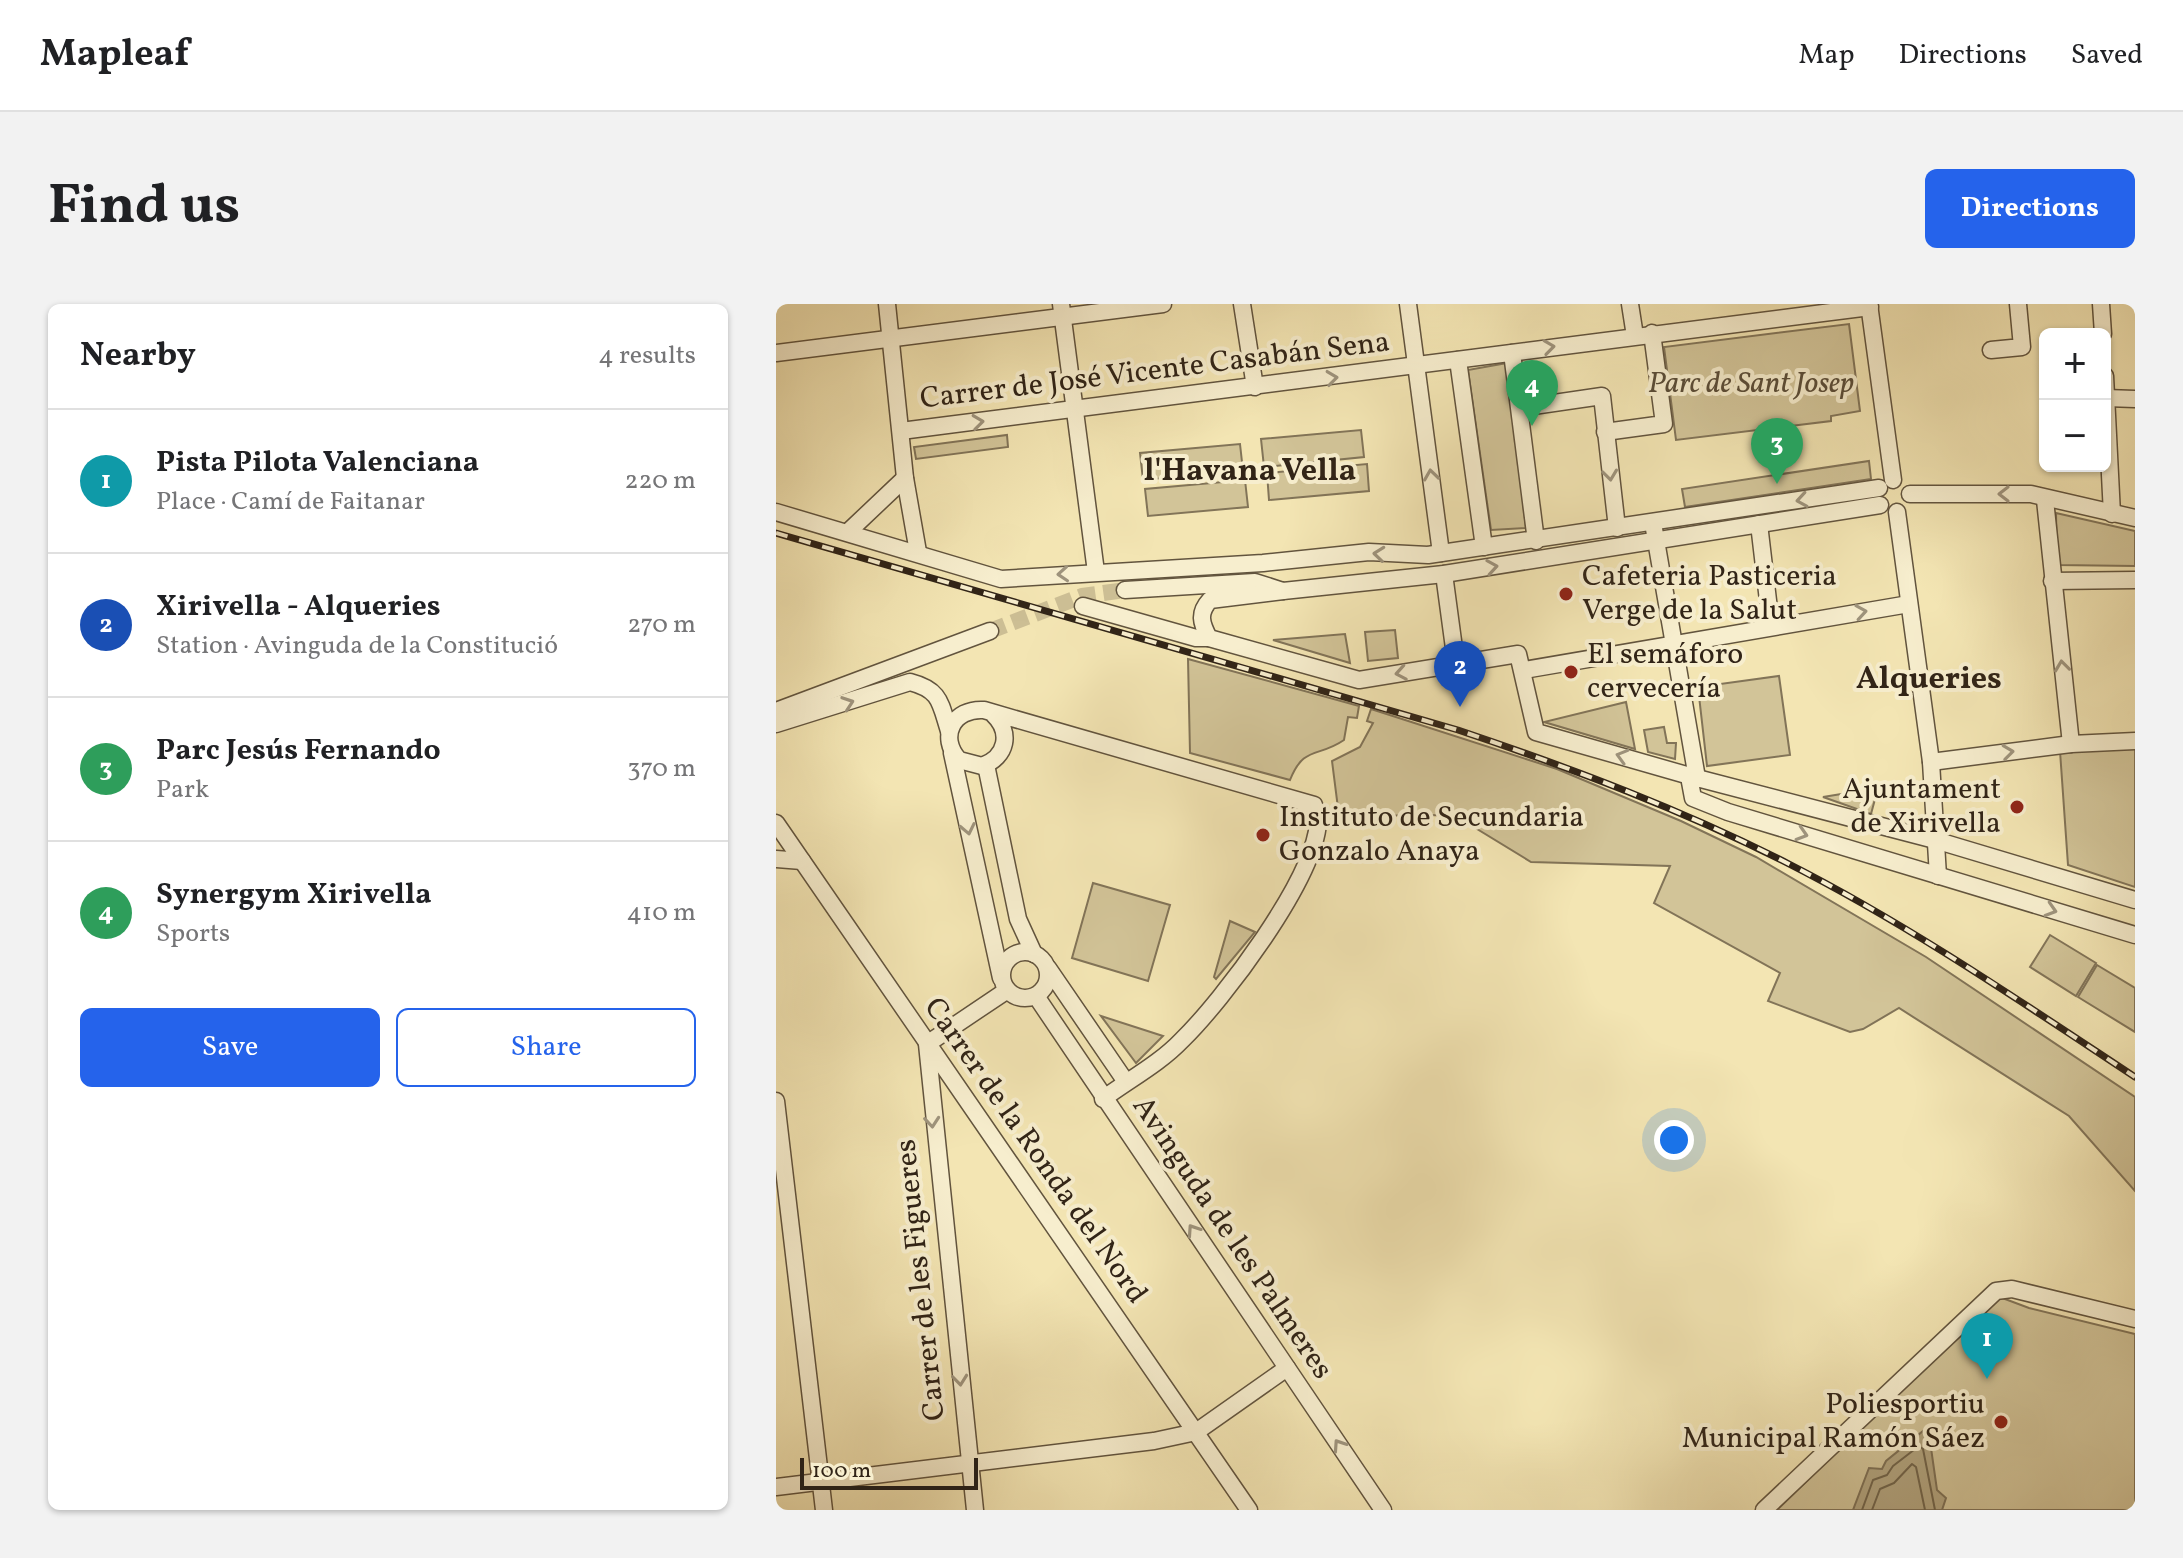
<!DOCTYPE html>
<meta charset="utf-8">
<style>
body{margin:0;font-family:Vollkorn,serif;background:#f2f2f2;color:#202124}
.controls{position:absolute;right:24px;top:24px;display:grid;overflow:hidden;border-radius:12px;box-shadow:0 2px 6px #0004}
.controls button{width:72px;height:72px;display:grid;place-items:center;padding:0;border:0;border-bottom:2px solid #e0e0e0;background:#fff;color:#202124;font:40px sans-serif}
.scale{position:absolute;left:24px;bottom:20px;width:178px;box-sizing:border-box;padding-left:8px;border:4px solid #312417;border-top:0;font-size:22px;line-height:28px;white-space:nowrap;color:#312417;-webkit-text-stroke:6px #f7eece;paint-order:stroke}
.you{position:absolute;left:898px;top:836px;width:28px;height:28px;margin:-20px;border:6px solid #fff;border-radius:50%;background:#1a73e8;box-shadow:0 0 0 12px #1a73e833}
.badge{display:grid;place-items:center;width:52px;height:52px;border-radius:50%;background:#2563eb;color:#fff;font-size:26px;font-weight:700}
.pin{position:absolute;translate:-50% -66px;filter:drop-shadow(0 2px 4px #0008)}
.pin::after{content:'';position:absolute;top:42px;width:28px;height:24px;background:inherit;clip-path:polygon(0 0,100% 0,50% 100%)}
.list{margin:0;padding:0;list-style:none}
h2{display:flex;justify-content:space-between;align-items:center;height:104px;margin:0;padding:0 32px;font-size:34px}
h2 small{font-size:26px;font-weight:400;color:#757577}
.list li{display:grid;grid-template-columns:52px 1fr auto;gap:24px;align-items:center;box-sizing:border-box;height:144px;padding:0 32px;border-top:2px solid #e0e0e0}
.list b{display:block;font-size:30px;white-space:nowrap}
.list p{margin:0;font-size:26px;white-space:nowrap;color:#757577}
.list em{font-size:26px;font-style:normal;color:#757577}
.actions{display:flex;gap:16px;padding:24px 32px}
.actions a{flex:1;padding:18px 0;border:2px solid #2563eb;border-radius:12px;text-align:center;font-size:28px;color:#2563eb}
.actions .main{background:#2563eb;color:#fff}
.map{position:relative;flex:none;width:1359px;height:1206px;overflow:hidden;border-radius:12px}
header{display:flex;align-items:center;gap:48px;box-sizing:border-box;height:112px;padding:0 40px;background:#fff;border-bottom:2px solid #e0e0e0}
header strong{font-size:38px}
nav{display:flex;gap:44px;margin-inline-start:auto;font-size:28px}
.intro{display:flex;align-items:center;justify-content:space-between;box-sizing:border-box;height:192px;padding:0 48px}
h1{margin:0;font-size:56px}
.button{padding:20px 36px;border-radius:12px;background:#2563eb;color:#fff;font-size:28px;font-weight:700}
main{display:flex;gap:48px;padding:0 48px}
aside{flex:1;background:#fff;border-radius:12px;box-shadow:0 2px 6px #0004}
.map>svg:first-child{display:block}
.green{fill:#d2c498;stroke:#827458;stroke-width:2}
.water{fill:#b1a37e;stroke:#7e7055;stroke-width:2}
.lines{fill:none;stroke-linecap:round;stroke-linejoin:round}
.shore{stroke:#71644a;stroke-width:2}
.minor-tunnel{stroke:#ccbe94;stroke-width:16;stroke-dasharray:16 8;stroke-linecap:butt}
.minor-casing{stroke:#62543e;stroke-width:19}
.minor{stroke:#f7eece;stroke-width:16}
.rail-casing{stroke:#312417;stroke-width:7}
.rail{stroke:#f7eece;stroke-width:4;stroke-dasharray:12;stroke-linecap:butt}
.oneway{stroke:#9e937c}
.poi-dot{fill:#8f2418;stroke:#f7eece;stroke-width:3}
.labels{text-anchor:middle;dominant-baseline:central;stroke-width:8;stroke-linejoin:round;paint-order:stroke}
.street-label{font-size:30px;fill:#312417;stroke:#f7eece}
.park-label{font-size:30px;font-style:italic;fill:#594c37;stroke:#f7eece}
.poi-label{font-size:30px;fill:#312417;stroke:#f7eece;text-anchor:start}
.neighbourhood-label{font-size:32px;font-weight:bold;fill:#312417;stroke:#f7eece}
</style>
<header>
<strong>Mapleaf</strong>
<nav><a>Map</a><a>Directions</a><a>Saved</a></nav>
</header>
<div class="intro"><h1>Find us</h1><a class="button">Directions</a></div>
<main>
<aside>
<h2>Nearby<small>4 results</small></h2>
<ul class="list">
<li><span class="badge" style="background:#0f9aa8">1</span><div><b>Pista Pilota Valenciana</b><p>Place · Camí de Faitanar</p></div><em>220 m</em></li>
<li><span class="badge" style="background:#1a4fb4">2</span><div><b>Xirivella - Alqueries</b><p>Station · Avinguda de la Constitució</p></div><em>270 m</em></li>
<li><span class="badge" style="background:#2e9e5b">3</span><div><b>Parc Jesús Fernando</b><p>Park</p></div><em>370 m</em></li>
<li><span class="badge" style="background:#2e9e5b">4</span><div><b>Synergym Xirivella</b><p>Sports</p></div><em>410 m</em></li>
</ul>
<div class="actions"><a class="main">Save</a><a>Share</a></div>
</aside>
<div class="map">
<svg width="1359" height="1206" viewBox="0 0 1359 1206">
<rect width="100%" height="100%" fill="#f3e5b3"/>
<filter id="stains"><feTurbulence type="fractalNoise" baseFrequency=".0025" numOctaves="4"/><feColorMatrix values="0 0 0 0 .2 0 0 0 0 .09 0 0 0 0 .02 0 0 0 .5 -.17"/></filter>
<radialGradient id="worn" r=".72"><stop offset=".6" stop-color="#630" stop-opacity="0"/><stop offset="1" stop-color="#630" stop-opacity=".3"/></radialGradient>
<g class="green">
<path d="M1073,20L1084,107L1055,112V117L900,136L888,43Z"/>
<path d="M731,59L750,224L715,226L692,66Z"/>
<path d="M585,126L588,153L488,163L485,135Z"/>
<path d="M231,131L232,143L140,155L138,143Z"/>
<path d="M464,140L467,167L367,176L364,149Z"/>
<path d="M1093,157L1095,175L909,203L906,185Z"/>
<path d="M591,160L593,187L493,196L491,169Z"/>
<path d="M469,176L472,203L372,212L369,185Z"/>
<path d="M1280,209L1359,227V262L1281,261Z"/>
<path d="M619,326L622,354L592,357L589,328Z"/>
<path d="M569,330L574,359L497,336Z"/>
<path d="M412,355L583,402L581,414L572,413L568,436C542,454 528,441 514,476L414,449Z"/>
<path d="M1003,372L1014,451L931,462L922,383Z"/>
<path d="M850,398L859,445L768,418Z"/>
<path d="M595,405L781,465L905,517L980,553L1150,653L1359,793V887L1293,812L1123,704L1087,725L1074,728L992,697L1004,669L878,599L894,562L755,558L678,511L563,512L556,457L584,443L597,419L591,417Z"/>
<path d="M888,423L891,439H900L899,455L872,448L868,426Z"/>
<path d="M1359,444V583L1292,561L1284,447Z"/>
<path d="M1102,484L1095,510L1047,493Z"/>
<path d="M317,579L394,601L372,677L296,654Z"/>
<path d="M454,617L479,628L440,675L438,673Z"/>
<path d="M1274,631L1320,659L1300,692L1254,663Z"/>
<path d="M1321,661L1359,684V728L1302,693Z"/>
<path d="M325,712L387,732L360,759Z"/>
<path d="M1221,992L1253,1004L1359,1030V1206H1001Z"/>
</g>
<path class="water" d="M1152,1123L1161,1186L1170,1194L1166,1206H1077L1093,1164L1106,1165L1110,1157Z"/>
<g class="lines">
<g class="shore">
<path d="M1086,1206L1097,1176L1111,1171L1117,1162L1143,1142L1147,1145L1159,1206"/>
<path d="M1096,1206L1104,1185L1118,1179L1136,1160L1140,1163L1149,1206"/>
</g>
<path class="minor-tunnel" d="M214,327L306,292L349,286"/>
<g class="minor-casing">
<g id="minor">
<path d="M111,0L129,174L142,248"/>
<path d="M285,0L320,268"/>
<path d="M466,0L479,83"/>
<path d="M632,0L665,249"/>
<path d="M854,0L859,32"/>
<path d="M1093,0L1117,176"/>
<path d="M1325,0L1327,30"/>
<path d="M1215,46L1246,43L1242,0"/>
<path d="M0,49L387,0"/>
<path d="M736,49L760,237"/>
<path d="M682,56L708,243"/>
<path d="M1329,72L1336,210"/>
<path d="M1330,94L1359,95"/>
<path d="M744,104L826,92L841,224"/>
<path d="M125,127L1094,3"/>
<path d="M829,128L888,120L876,29"/>
<path d="M1134,190H1255L1359,214"/>
<path d="M1269,196L1295,440"/>
<path d="M0,208L225,275L487,259L593,248L652,251L1103,184"/>
<path d="M1121,208L1155,458L1162,572"/>
<path d="M983,220L995,322"/>
<path d="M72,228L129,174"/>
<path d="M668,270L680,359"/>
<path d="M1276,277L1359,276"/>
<path d="M349,286L479,278L507,287L668,270L1104,201"/>
<path d="M507,287L434,296C422,309 425,319 433,334L583,376L742,350L760,428L921,474L877,219"/>
<path d="M307,302L420,334H433"/>
<path d="M748,366L1133,300"/>
<path d="M0,407L214,327"/>
<path d="M217,410C236,428 231,453 206,462L183,456C162,433 177,404 208,406L538,501C540,507 543,514 542,519C538,576 447,696 406,736C383,760 354,775 327,795"/>
<path d="M0,420L134,378C165,386 164,399 173,427"/>
<path d="M176,449L225,674"/>
<path d="M1155,458L1295,440L1359,437"/>
<path d="M210,461L242,615L258,650"/>
<path d="M0,519L473,1206"/>
<path d="M0,555L26,557"/>
<path d="M1359,596L1159,536L921,474L914,478L917,494L952,508L1359,631"/>
<circle cx="249" cy="671" r="23"/>
<path d="M272,664L350,778"/>
<path d="M260,692L607,1206"/>
<path d="M0,797L48,1206"/>
<path d="M0,1183L378,1137L420,1128L511,1064"/>
<path d="M199,1206L151,740L230,687"/>
<path d="M988,1206L1220,987L1236,985L1359,1015"/>
</g>
</g>
<use href="#minor" class="minor"/>
<g class="rail-casing">
<path id="rail" d="M0,229L682,426C795,464 907,506 1013,560C1133,621 1247,699 1359,773"/>
</g>
<use href="#rail" class="rail"/>
</g>
<defs><path id="oneway-chevron" d="M-2-3.5L2.5 0L-2 3.5" fill="none" stroke-width="1.6" stroke-linecap="round" stroke-linejoin="round" transform="scale(2)"/></defs>
<g class="oneway">
<use href="#oneway-chevron" transform="translate(773 43) rotate(-8)"/>
<use href="#oneway-chevron" transform="translate(556 74) rotate(-7)"/>
<use href="#oneway-chevron" transform="translate(202 118) rotate(-7)"/>
<use href="#oneway-chevron" transform="translate(655 171) rotate(-98)"/>
<use href="#oneway-chevron" transform="translate(834 171) rotate(83)"/>
<use href="#oneway-chevron" transform="translate(1228 190) rotate(180)"/>
<use href="#oneway-chevron" transform="translate(1026 196) rotate(171)"/>
<use href="#oneway-chevron" transform="translate(603 250) rotate(-174)"/>
<use href="#oneway-chevron" transform="translate(716 263) rotate(-9)"/>
<use href="#oneway-chevron" transform="translate(287 270) rotate(176)"/>
<use href="#oneway-chevron" transform="translate(1085 308) rotate(-9)"/>
<use href="#oneway-chevron" transform="translate(1286 362) rotate(-97)"/>
<use href="#oneway-chevron" transform="translate(625 369) rotate(170)"/>
<use href="#oneway-chevron" transform="translate(72 399) rotate(-19)"/>
<use href="#oneway-chevron" transform="translate(1232 448) rotate(-7)"/>
<use href="#oneway-chevron" transform="translate(846 452) rotate(-164)"/>
<use href="#oneway-chevron" transform="translate(192 525) rotate(78)"/>
<use href="#oneway-chevron" transform="translate(1026 530) rotate(17)"/>
<use href="#oneway-chevron" transform="translate(1275 606) rotate(17)"/>
<use href="#oneway-chevron" transform="translate(156 818) rotate(85)"/>
<use href="#oneway-chevron" transform="translate(417 926) rotate(-124)"/>
<use href="#oneway-chevron" transform="translate(184 1076) rotate(84)"/>
<use href="#oneway-chevron" transform="translate(563 1141) rotate(-124)"/>
</g>
<g class="poi-dot">
<circle cx="790" cy="290" r="8"/>
<circle cx="795" cy="368" r="8"/>
<circle cx="1241" cy="503" r="8"/>
<circle cx="487" cy="531" r="8"/>
<circle cx="1225" cy="1118" r="8"/>
</g>
<g class="labels">
<g class="street-label">
<text transform="translate(379 67) rotate(-7)">Carrer de José Vicente Casabán Sena</text>
<text transform="translate(259 847) rotate(55)">Carrer de la Ronda del Nord</text>
<text transform="translate(456 934) rotate(56)">Avinguda de les Palmeres</text>
<text transform="translate(145 976) rotate(-96)">Carrer de les Figueres</text>
</g>
<g class="park-label">
<text x="975" y="80">Parc de Sant Josep</text>
</g>
<g class="poi-label">
<text x="806" y="273">Cafeteria Pasticeria<tspan x="806" dy="34">Verge de la Salut</tspan></text>
<text x="811" y="351">El semáforo<tspan x="811" dy="34">cervecería</tspan></text>
<text x="1225" y="486" text-anchor="end">Ajuntament<tspan x="1225" dy="34">de Xirivella</tspan></text>
<text x="503" y="514">Instituto de Secundaria<tspan x="503" dy="34">Gonzalo Anaya</tspan></text>
<text x="1209" y="1101" text-anchor="end">Poliesportiu<tspan x="1209" dy="34">Municipal Ramón Sáez</tspan></text>
</g>
<g class="neighbourhood-label">
<text x="474" y="168">l'Havana Vella</text>
<text x="1153" y="376">Alqueries</text>
</g>
</g>
<rect width="100%" height="100%" filter="url(#stains)"/>
<rect width="100%" height="100%" fill="url(#worn)"/>
</svg>
<div class="controls">
<button>+</button>
<button>−</button>
</div>
<div class="scale">100 m</div>
<div class="you"></div>
<div class="pin badge" style="left:1211px;top:1075px;background:#0f9aa8">1</div>
<div class="pin badge" style="left:684px;top:403px;background:#1a4fb4">2</div>
<div class="pin badge" style="left:1001px;top:180px;background:#2e9e5b">3</div>
<div class="pin badge" style="left:756px;top:122px;background:#2e9e5b">4</div>
</div>
</main>
